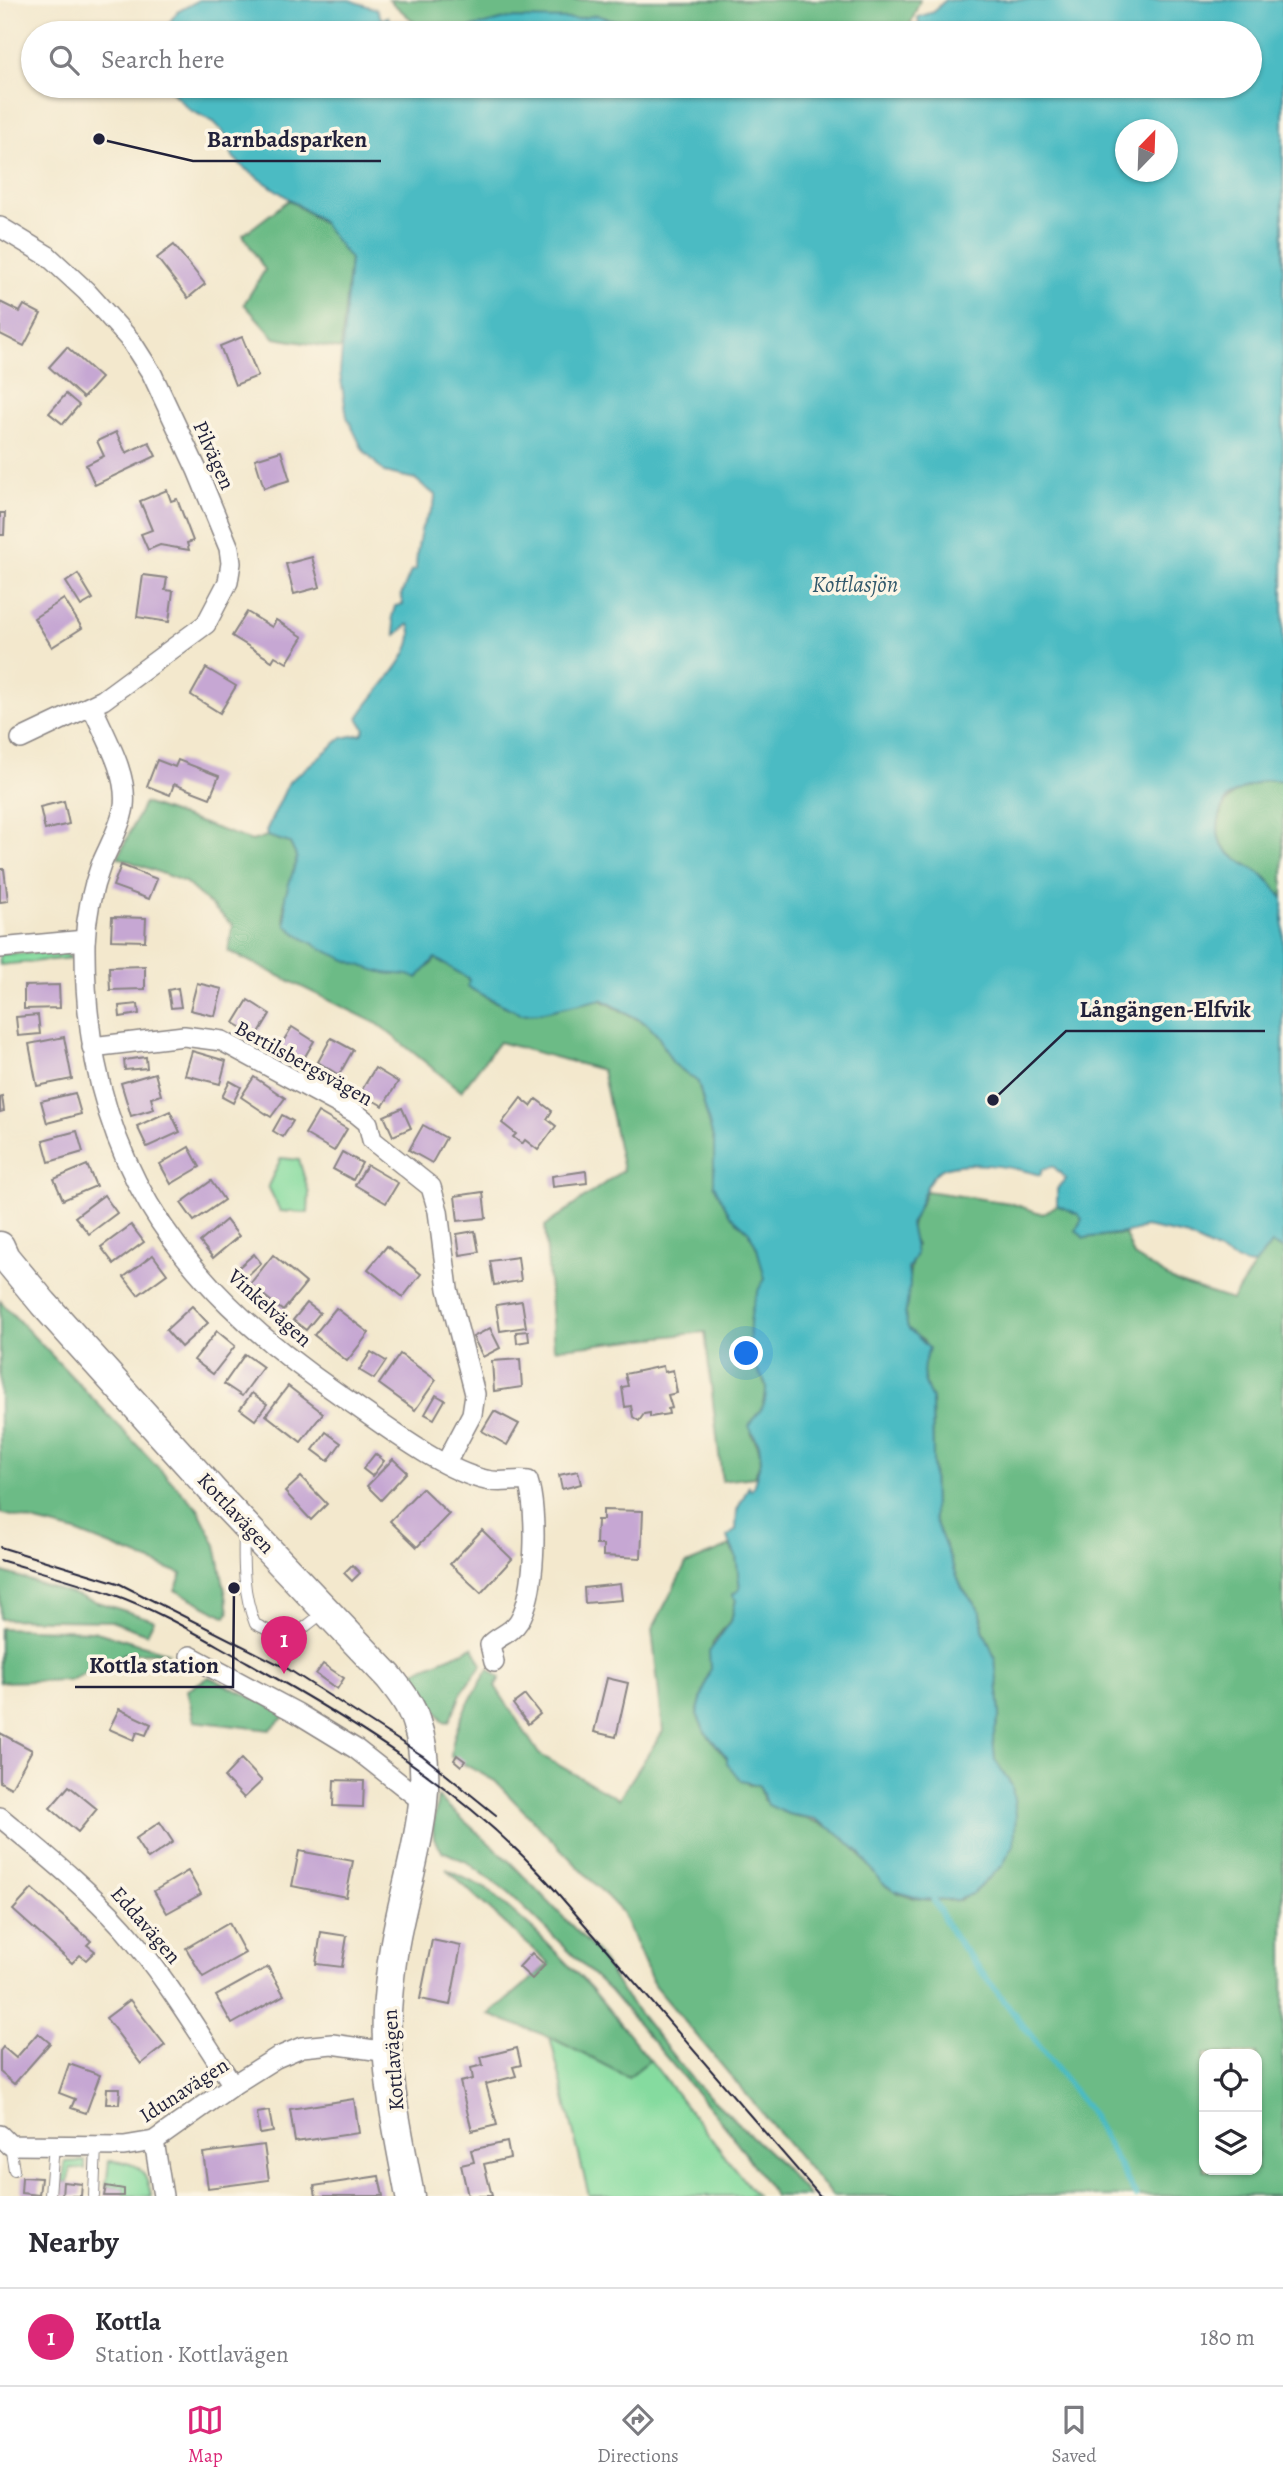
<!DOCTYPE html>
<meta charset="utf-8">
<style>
body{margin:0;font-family:Alegreya,serif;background:#f2f2f3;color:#2b2b33}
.controls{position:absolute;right:21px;bottom:21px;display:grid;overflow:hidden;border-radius:14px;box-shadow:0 2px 5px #0004}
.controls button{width:63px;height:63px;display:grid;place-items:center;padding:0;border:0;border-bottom:2px solid #e1e1e2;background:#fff;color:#2b2b33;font:35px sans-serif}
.compass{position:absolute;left:1115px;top:119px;width:63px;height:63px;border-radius:50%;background:#fff;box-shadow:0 2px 5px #0004;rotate:23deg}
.you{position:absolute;left:747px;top:1354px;width:24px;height:24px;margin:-18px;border:5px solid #fff;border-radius:50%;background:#1a73e8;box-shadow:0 0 0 10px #1a73e833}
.badge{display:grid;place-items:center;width:46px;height:46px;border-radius:50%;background:#db2777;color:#fff;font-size:23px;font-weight:700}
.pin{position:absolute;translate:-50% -58px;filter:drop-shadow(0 2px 4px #0008)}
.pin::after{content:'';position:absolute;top:37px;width:24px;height:21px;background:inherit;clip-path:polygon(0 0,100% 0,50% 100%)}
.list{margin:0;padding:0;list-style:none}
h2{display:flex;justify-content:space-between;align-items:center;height:91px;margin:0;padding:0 28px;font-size:30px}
h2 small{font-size:23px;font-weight:400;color:#7c7c81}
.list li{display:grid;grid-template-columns:46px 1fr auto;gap:21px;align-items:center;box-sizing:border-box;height:98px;padding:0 28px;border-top:2px solid #e1e1e2}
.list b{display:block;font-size:26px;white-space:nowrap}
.list p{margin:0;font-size:23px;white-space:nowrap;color:#7c7c81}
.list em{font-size:23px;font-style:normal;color:#7c7c81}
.icon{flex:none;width:38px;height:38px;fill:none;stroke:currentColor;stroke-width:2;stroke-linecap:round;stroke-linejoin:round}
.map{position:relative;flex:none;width:1283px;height:2196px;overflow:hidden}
.search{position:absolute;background:#fff;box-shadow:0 2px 5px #0004;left:21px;right:21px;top:21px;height:77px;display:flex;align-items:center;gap:18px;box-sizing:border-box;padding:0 24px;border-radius:38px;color:#7c7c81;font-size:26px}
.sheet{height:189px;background:#fff}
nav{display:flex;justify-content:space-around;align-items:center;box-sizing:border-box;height:98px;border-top:2px solid #e1e1e2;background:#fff;font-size:19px;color:#7c7c81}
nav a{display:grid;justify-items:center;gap:4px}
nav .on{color:#db2777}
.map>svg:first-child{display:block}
.green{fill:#85db9f;stroke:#547e6d;stroke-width:2}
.forest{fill:#6cbb86;stroke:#476e60;stroke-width:2;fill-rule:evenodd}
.water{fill:#4cbbc3;stroke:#376e7f;stroke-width:2;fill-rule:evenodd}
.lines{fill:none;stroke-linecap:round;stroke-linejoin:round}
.stream{stroke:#4cbbc3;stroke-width:6}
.building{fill:#c6a7d3}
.lane-casing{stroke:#8a8584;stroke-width:12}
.street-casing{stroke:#8a8584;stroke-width:22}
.secondary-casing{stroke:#8a8584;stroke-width:31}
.lane{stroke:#fff;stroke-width:10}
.street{stroke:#fff;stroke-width:19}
.secondary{stroke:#fff;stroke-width:28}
.tram{stroke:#22223b;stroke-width:2}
.labels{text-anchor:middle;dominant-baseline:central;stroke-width:7;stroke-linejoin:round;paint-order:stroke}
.street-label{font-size:21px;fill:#22223b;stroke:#fcf5e5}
.water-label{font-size:23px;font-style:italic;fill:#31586b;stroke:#fcf5e5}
.leader{fill:none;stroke:#22223b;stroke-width:2.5}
.callout-dot{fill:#22223b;stroke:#fcf5e5;stroke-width:2.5}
.callout-label{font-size:23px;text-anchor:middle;font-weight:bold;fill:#22223b;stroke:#fcf5e5;stroke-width:7;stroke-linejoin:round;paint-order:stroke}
</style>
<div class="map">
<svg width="1283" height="2196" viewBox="0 0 1283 2196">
<rect width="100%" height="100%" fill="#fcf5e5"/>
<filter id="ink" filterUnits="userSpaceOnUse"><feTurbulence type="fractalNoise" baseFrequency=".0143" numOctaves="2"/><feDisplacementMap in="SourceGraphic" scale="14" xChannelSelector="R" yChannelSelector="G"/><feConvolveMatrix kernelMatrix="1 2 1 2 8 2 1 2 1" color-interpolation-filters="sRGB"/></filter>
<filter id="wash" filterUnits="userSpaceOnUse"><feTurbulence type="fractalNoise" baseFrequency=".00686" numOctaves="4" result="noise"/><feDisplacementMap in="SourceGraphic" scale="28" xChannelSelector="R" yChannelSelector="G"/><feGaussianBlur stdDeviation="1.57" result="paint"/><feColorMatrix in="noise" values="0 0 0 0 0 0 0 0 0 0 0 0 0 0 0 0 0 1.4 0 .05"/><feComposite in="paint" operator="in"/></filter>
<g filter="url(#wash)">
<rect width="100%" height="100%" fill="#f3e8cd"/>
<g class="green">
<path d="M63,952L72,958L0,965V954Z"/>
<path d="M281,1158L299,1160L309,1193L308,1213L280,1211L268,1186Z"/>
<path d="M550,2037L628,2077L650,2060L756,2196H589Z"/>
<path d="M85,2161V2169L70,2168L68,2182H63L65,2162Z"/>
<path d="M109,2161C137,2162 146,2168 151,2196H124V2189L106,2186Z"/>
</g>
<g class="forest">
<path d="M389,0H920L907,33H427Z"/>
<path d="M289,200L328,227L350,259L341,349L275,338L244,304L265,270L243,235Z"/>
<path d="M1265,779L1283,781V898C1276,890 1269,879 1261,874C1234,856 1210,850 1221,814C1226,794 1247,784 1265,779Z"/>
<path d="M144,803L252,841L267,836L290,843L297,858C293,878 280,901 285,921C290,939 369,970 388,973C399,975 410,973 420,976L421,971L431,965L435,958L469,979L473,990C533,1025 534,1013 597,998L647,1024L658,1036L673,1063L698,1082L714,1141V1185L730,1215L749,1232L757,1248L766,1279C748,1301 752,1340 757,1366C759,1376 767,1380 766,1392C765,1407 757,1420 751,1434C762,1449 763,1461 754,1477L722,1481L705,1332L554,1349L545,1226L623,1170L602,1070L499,1042L461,1091L378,1024L228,951L233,925L185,882L118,857Z"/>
<path d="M926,1191L1010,1203L1043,1214L1057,1205L1079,1214L1082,1219L1076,1230L1084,1238L1125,1234L1134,1256L1176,1282L1232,1300L1265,1249L1272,1244L1283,1249V2196H832L654,1985L622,1912L495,1781L451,1757C452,1726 473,1694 489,1669L500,1678L495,1686L539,1754L619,1799L663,1731L652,1630L686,1564L730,1546L736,1556L740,1589L734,1595L736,1600L731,1620L713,1642L710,1669L697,1714L705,1732L749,1785H759L764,1800C771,1804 779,1810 787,1813C805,1820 821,1821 837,1832C855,1845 866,1863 880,1880C898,1901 936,1902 961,1900L1002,1866L1012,1786L995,1760L993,1737L1000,1714L995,1658L983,1629L981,1612L962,1588L934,1518L932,1399C920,1380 922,1362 924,1341C918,1337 910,1333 907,1327C902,1315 911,1259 916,1245C902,1226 920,1210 926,1191ZM1204,2054H1257V2170H1204Z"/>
<path d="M0,1301L198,1509L216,1545L229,1611L226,1617L175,1590L182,1574L76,1532L0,1513Z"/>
<path d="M0,1571L154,1620L147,1634L111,1621L0,1619Z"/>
<path d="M0,1628L93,1631L170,1653H126L71,1680L0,1682Z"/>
<path d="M473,1647L482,1665L463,1690L449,1722L443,1721L428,1695L408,1674Z"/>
<path d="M209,1677L287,1714L270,1730L194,1721L187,1690Z"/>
<path d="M438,1797L511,1863L597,1952L625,1996L696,2084L777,2160L809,2196H775L729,2131L610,1991L509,1893L467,1862L442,1851L434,1839L433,1828Z"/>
<path d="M446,1869L487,1889L537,1933L591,1988L650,2060L628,2077L550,2037L489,2015L549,1964Z"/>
</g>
<g class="water">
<path d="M199,0H349L377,9L382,20L388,16L390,22L399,25L388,27L392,33H162L177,12Z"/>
<path d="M945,0H1283V781C1262,777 1252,785 1233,794C1224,798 1223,807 1220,816C1210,851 1236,857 1261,874C1270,880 1276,890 1283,898V1249L1272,1244L1254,1265L1244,1264L1184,1235L1145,1227L1132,1232L1084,1238L1076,1230L1082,1219L1078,1214L1057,1205V1189L1066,1179L1053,1166L1043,1169L1040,1175C1017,1168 952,1155 934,1175C923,1187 920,1209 910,1224L916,1254L908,1269L910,1284L905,1317L908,1328L929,1348C921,1367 921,1380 932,1399L934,1518L962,1588L981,1612L983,1630L995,1658L1000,1714L993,1737L995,1760L1012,1786L1016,1814L1014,1845L1002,1866L972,1894L957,1900L921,1899L895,1891L881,1882L860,1853L838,1833L815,1819L788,1814L768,1805L759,1785L741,1781L727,1763V1757L705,1732L697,1714L710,1669L709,1652L731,1621L736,1600L732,1595L740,1589L736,1556L727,1537L736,1530L737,1510L749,1486L751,1490L753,1488L761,1460L759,1444L749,1426C755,1412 766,1413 766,1388C766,1378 760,1377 757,1369C745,1343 748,1302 765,1279L757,1248L749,1232L730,1215L714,1185V1142L698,1082L673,1063L658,1036L647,1024L602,999L539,1013L521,1014L473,990L468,986L469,979L435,958L418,978C406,973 397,975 385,973C356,966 307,945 286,925L285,897L297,858L290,843L267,836L266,831L289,782L342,738L362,734L365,729L358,718C371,693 422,652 409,624L396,635L392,617L395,606L403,604L401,595L411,571L416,570C416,556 418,544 421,531C424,517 436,510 435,495L415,479L384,472L363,450L347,417L340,373L350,259L320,220L244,168L233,157L225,134L214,122L190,110L166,86H1250V33H928L919,25L918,17L934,12ZM1126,130H1168V172H1126Z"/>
<path d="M596,15L659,33H460L464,29L509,18L577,19Z"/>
</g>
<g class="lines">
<path class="stream" d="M934,1900L953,1935L1088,2109L1136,2196"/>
</g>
<g id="blocks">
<g class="building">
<path d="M174,245L205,284L188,298L157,258Z"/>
<path d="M0,302L20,312L24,305L41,314L24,346L0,334Z"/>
<path d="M242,337L258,376L235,385L220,346Z"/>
<path d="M67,347L101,378L83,398L49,367Z"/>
<path d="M66,394L79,405L63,424L49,413Z"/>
<path d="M116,432L126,453L149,442L156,456L95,485L86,465L104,456L97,441Z"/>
<path d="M281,451L290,480L264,488L255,459Z"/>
<path d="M167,490L171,501L177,499L193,541L187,543L189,550L160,545L148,550L141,534L152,530L140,501Z"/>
<path d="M0,513H5L4,535H0Z"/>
<path d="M312,557L320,587L294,594L286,564Z"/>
<path d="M78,574L93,599L81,606L66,582Z"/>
<path d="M143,575L167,578L165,590L173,591L169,622L137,617Z"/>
<path d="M64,599L82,628L52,647L34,618Z"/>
<path d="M247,612L272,627L276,620L303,637L287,663L275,656L272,661L232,636Z"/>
<path d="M206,668L236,686L220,713L191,695Z"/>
<path d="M157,760L175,767L178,760L219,776L210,798L174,784L170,795L147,786Z"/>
<path d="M64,801L69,824L45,830L40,807Z"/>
<path d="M121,865L157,879L149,899L113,886Z"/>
<path d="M0,869H4L8,901L0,902Z"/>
<path d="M112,917L146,918L145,941L111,940Z"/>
<path d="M145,966V989L110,990L109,967Z"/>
<path d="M197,983L222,989L215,1016L190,1010Z"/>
<path d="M59,985L60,1008L24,1009V986Z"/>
<path d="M178,988L181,1007L171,1008L168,990Z"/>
<path d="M248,1000L270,1014L257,1036L234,1023Z"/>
<path d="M138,1004L139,1014L120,1017L119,1006Z"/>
<path d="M38,1015L40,1034L18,1036L16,1017Z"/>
<path d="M292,1027L314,1041L300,1065L277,1051Z"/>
<path d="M64,1037L72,1079L37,1086L29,1044Z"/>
<path d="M331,1038L353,1050L339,1075L318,1062Z"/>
<path d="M192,1051L226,1061L220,1084L185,1075Z"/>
<path d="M146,1057L147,1068L125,1070L124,1060Z"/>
<path d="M375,1068L398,1082L383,1106L360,1093Z"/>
<path d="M155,1073L161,1095L151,1098L154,1109L131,1116L121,1083Z"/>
<path d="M254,1077L285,1098L271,1117L241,1097Z"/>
<path d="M230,1081L241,1087L233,1103L222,1097Z"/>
<path d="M75,1093L81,1114L47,1123L41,1101Z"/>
<path d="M2,1096L4,1111L0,1112V1097Z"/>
<path d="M521,1098L531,1106L536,1099L552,1111L547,1119L556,1126L538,1150L525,1140L522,1144L513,1137L516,1134L502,1123Z"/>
<path d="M402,1108L411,1128L393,1136L384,1116Z"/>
<path d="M170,1111L180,1132L147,1147L137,1126Z"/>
<path d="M318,1112L347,1129L334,1151L305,1134Z"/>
<path d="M282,1115L293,1121L283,1137L273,1131Z"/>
<path d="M423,1125L446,1138L432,1163L409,1150Z"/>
<path d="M77,1131L83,1152L49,1162L43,1140Z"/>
<path d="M189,1147L200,1167L171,1184L160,1164Z"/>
<path d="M342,1152L362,1163L353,1180L333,1169Z"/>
<path d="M87,1165L96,1186L63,1200L54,1179Z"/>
<path d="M367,1165L398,1183L386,1203L355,1185Z"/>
<path d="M586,1171L587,1183L553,1187L552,1176Z"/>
<path d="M211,1181L224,1200L194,1221L181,1203Z"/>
<path d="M483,1192L486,1218L458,1221L455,1196Z"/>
<path d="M104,1195L117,1213L89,1234L75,1217Z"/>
<path d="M226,1220L239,1236L213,1258L200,1242Z"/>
<path d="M131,1225L144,1242L114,1264L101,1247Z"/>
<path d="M475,1231L479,1252L460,1255L457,1234Z"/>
<path d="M387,1246L421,1274L403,1297L368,1269Z"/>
<path d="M254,1254L261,1263L246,1277L238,1268Z"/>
<path d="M153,1255L167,1274L138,1295L124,1277Z"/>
<path d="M273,1255L306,1283L283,1311L250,1284Z"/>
<path d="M518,1257L521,1281L494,1285L490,1261Z"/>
<path d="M522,1301L526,1327L500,1331L496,1305Z"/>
<path d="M307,1303L320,1313L306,1330L293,1320Z"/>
<path d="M192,1306L208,1323L181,1347L166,1330Z"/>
<path d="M336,1308L369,1333L347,1361L314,1335Z"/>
<path d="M490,1328L500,1348L483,1357L473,1337Z"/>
<path d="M217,1331L235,1346L213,1374L194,1360Z"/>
<path d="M528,1331L529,1341L517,1343L516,1332Z"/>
<path d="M371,1352L386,1361L374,1379L359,1370Z"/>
<path d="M245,1354L263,1367L242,1396L224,1384Z"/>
<path d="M400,1354L436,1380L415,1410L379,1384Z"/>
<path d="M520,1359L522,1387L494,1391L492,1361Z"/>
<path d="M663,1366L664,1372L673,1370L677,1393L668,1395L672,1408L668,1409L669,1414L650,1417V1413L644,1414L639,1421L633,1417L631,1406L625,1407L622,1387L628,1386L625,1374Z"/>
<path d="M288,1386L323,1413L301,1442L266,1415Z"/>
<path d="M252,1393L267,1404L255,1420L240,1409Z"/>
<path d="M436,1395L445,1400L434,1419L425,1414Z"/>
<path d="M494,1411L519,1424L507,1445L482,1431Z"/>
<path d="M326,1432L341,1443L328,1461L313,1450Z"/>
<path d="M375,1454L384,1461L372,1476L363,1469Z"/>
<path d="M393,1459L407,1472L381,1500L367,1486Z"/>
<path d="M578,1471L581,1484L562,1489L559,1475Z"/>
<path d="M301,1477L327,1504L311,1520L285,1492Z"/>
<path d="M422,1488L449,1514L417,1547L390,1521Z"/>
<path d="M603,1510L643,1511L641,1558L603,1556V1545H596L597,1520H603Z"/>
<path d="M482,1530L512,1559L481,1593L450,1564Z"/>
<path d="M352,1565L360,1573L352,1581L344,1573Z"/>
<path d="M620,1584L622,1600L585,1603L584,1588Z"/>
<path d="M323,1664L344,1678L337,1689L316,1674Z"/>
<path d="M607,1678L628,1683L616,1737L594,1732Z"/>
<path d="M525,1695L540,1714L528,1724L513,1704Z"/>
<path d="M119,1709L151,1724L146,1735L137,1732L134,1740L109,1729Z"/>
<path d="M0,1733L32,1750L11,1788L0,1782Z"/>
<path d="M457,1755L465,1761L461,1766L454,1760Z"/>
<path d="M241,1759L262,1781L244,1798L224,1777Z"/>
<path d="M334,1780L364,1781L363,1807L333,1806Z"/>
<path d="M69,1786L97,1809L78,1832L50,1808Z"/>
<path d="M160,1822L173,1842L148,1859L135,1839Z"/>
<path d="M299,1851L353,1861L346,1897L292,1886Z"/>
<path d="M188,1871L201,1894L167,1913L154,1891Z"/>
<path d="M32,1889L91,1941L87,1945L95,1951L86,1960L80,1955L72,1963L13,1910Z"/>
<path d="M229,1923L245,1953L203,1977L186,1948Z"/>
<path d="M321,1932L347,1936L342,1967L316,1964Z"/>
<path d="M432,1940L461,1946L450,2005L420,1999Z"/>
<path d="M532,1953L545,1965L532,1979L519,1967Z"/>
<path d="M268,1967L284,1995L232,2024L216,1996Z"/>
<path d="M130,2000L165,2045L141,2064L106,2018Z"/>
<path d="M38,2033L50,2043L14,2084L0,2072V2051L3,2047L16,2058Z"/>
<path d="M517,2048L521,2065L513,2067L516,2076L486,2084L497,2125L472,2131L460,2082L473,2079L471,2068L483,2065L481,2057Z"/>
<path d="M69,2064L100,2075L86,2113L71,2108L75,2099L59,2093Z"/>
<path d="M107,2088H120L119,2104H106Z"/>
<path d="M354,2099L359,2133L295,2142L290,2109Z"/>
<path d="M269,2111L273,2132L260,2134L257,2113Z"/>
<path d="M507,2142L510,2158L484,2164L492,2196H468L461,2165L474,2162L471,2150Z"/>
<path d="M264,2145L269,2180L208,2188L203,2153Z"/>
<path d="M379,2176L383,2196H316L314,2186Z"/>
<path d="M22,2177L41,2178L39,2195L21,2193Z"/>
<path d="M63,2182L82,2184L81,2196H62Z"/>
<path d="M106,2186L124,2189V2196H104Z"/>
</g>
</g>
</g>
<g filter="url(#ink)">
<use href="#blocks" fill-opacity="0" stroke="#8a8584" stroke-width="2"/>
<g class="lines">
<g class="lane-casing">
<g id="lane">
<path d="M244,1531C243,1563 243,1594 255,1624L284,1638L296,1634L323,1613"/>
<path d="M10,2145L14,2170"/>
<path d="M50,2195L54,2145"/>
<path d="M94,2196L96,2145"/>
</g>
</g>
<g class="street-casing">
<g id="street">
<path d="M0,227L48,256L86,291L131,341L152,374L197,470L229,548L231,563L228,582L206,624L103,700L21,739"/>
<path d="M92,706C104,735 128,773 124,806C121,826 109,846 101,865C92,889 86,917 85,943C83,1151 172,1280 340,1395C380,1422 440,1470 486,1480C500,1484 514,1479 528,1481C538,1511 536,1595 519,1621C511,1634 499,1635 490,1645L494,1662"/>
<path d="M0,948L85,940"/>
<path d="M92,1047L184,1036L222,1041L357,1114L368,1123L372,1140L431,1187L438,1211L448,1289L475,1394L472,1414L446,1463"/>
<path d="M190,1656L297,1713L356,1749L422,1801"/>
<path d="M0,1817C42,1852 86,1887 123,1928C165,1976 198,2032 233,2085"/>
<path d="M0,2135L10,2145L124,2146L154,2141L233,2085L276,2058L302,2047L332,2044L388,2052"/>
<path d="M154,2141L163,2196"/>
</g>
</g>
<g class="secondary-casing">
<path id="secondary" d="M0,1246L5,1257L43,1303L221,1500L389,1677C400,1691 411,1705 416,1722C438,1786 411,1863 398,1927C392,1954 389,1983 387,2011C384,2071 399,2137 410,2196"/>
</g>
<use href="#lane" class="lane"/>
<use href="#street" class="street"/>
<use href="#secondary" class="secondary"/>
<g class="tram">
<path d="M0,1547L118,1583L288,1669L423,1756L496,1815"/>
<path d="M0,1560C37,1571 75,1581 112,1594C160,1611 205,1639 249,1663C358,1724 462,1789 547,1881L820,2196"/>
</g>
</g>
</g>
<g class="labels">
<g class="street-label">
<text transform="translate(214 455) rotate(66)">Pilvägen</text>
<text transform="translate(304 1063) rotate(29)">Bertilsbergsvägen</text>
<text transform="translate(270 1308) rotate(42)">Vinkelvägen</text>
<text transform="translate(236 1513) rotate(47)">Kottlavägen</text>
<text transform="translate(146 1925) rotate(49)">Eddavägen</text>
<text transform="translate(393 2060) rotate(-94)">Kottlavägen</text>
<text transform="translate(184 2090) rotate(-33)">Idunavägen</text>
</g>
<g class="water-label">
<text x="855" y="584">Kottlasjön</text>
</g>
</g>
<path class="leader" d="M99 139L193 161H381M993 1100L1066 1031H1265M234 1588L233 1687H75"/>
<g class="callout-dot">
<circle cx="99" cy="139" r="7"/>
<circle cx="993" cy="1100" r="7"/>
<circle cx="234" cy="1588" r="7"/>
</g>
<g class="callout-label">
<text x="287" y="147">Barnbadsparken</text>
<text x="1165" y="1017">Långängen-Elfvik</text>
<text x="154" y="1673">Kottla station</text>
</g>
</svg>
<div class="controls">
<button><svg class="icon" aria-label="locate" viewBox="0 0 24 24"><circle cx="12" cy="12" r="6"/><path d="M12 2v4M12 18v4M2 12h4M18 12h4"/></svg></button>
<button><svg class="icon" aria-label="layers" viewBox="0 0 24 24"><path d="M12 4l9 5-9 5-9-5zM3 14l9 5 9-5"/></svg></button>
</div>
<svg class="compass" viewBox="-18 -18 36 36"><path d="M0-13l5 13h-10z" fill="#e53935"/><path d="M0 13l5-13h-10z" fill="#7c7c81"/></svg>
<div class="you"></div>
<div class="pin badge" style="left:284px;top:1674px">1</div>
<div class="search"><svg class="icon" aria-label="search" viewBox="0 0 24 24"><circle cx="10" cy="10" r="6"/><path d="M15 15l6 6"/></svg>Search here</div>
</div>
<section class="sheet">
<h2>Nearby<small></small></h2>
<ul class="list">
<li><span class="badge">1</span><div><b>Kottla</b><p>Station · Kottlavägen</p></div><em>180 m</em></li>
</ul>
</section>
<nav>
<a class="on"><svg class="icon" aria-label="map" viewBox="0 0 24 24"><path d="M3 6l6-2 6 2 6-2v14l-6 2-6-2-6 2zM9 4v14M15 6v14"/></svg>Map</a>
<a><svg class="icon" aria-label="directions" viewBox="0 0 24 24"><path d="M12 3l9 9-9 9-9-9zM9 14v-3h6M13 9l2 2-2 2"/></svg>Directions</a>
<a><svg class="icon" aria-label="saved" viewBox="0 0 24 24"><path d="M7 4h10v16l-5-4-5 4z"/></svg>Saved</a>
</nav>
